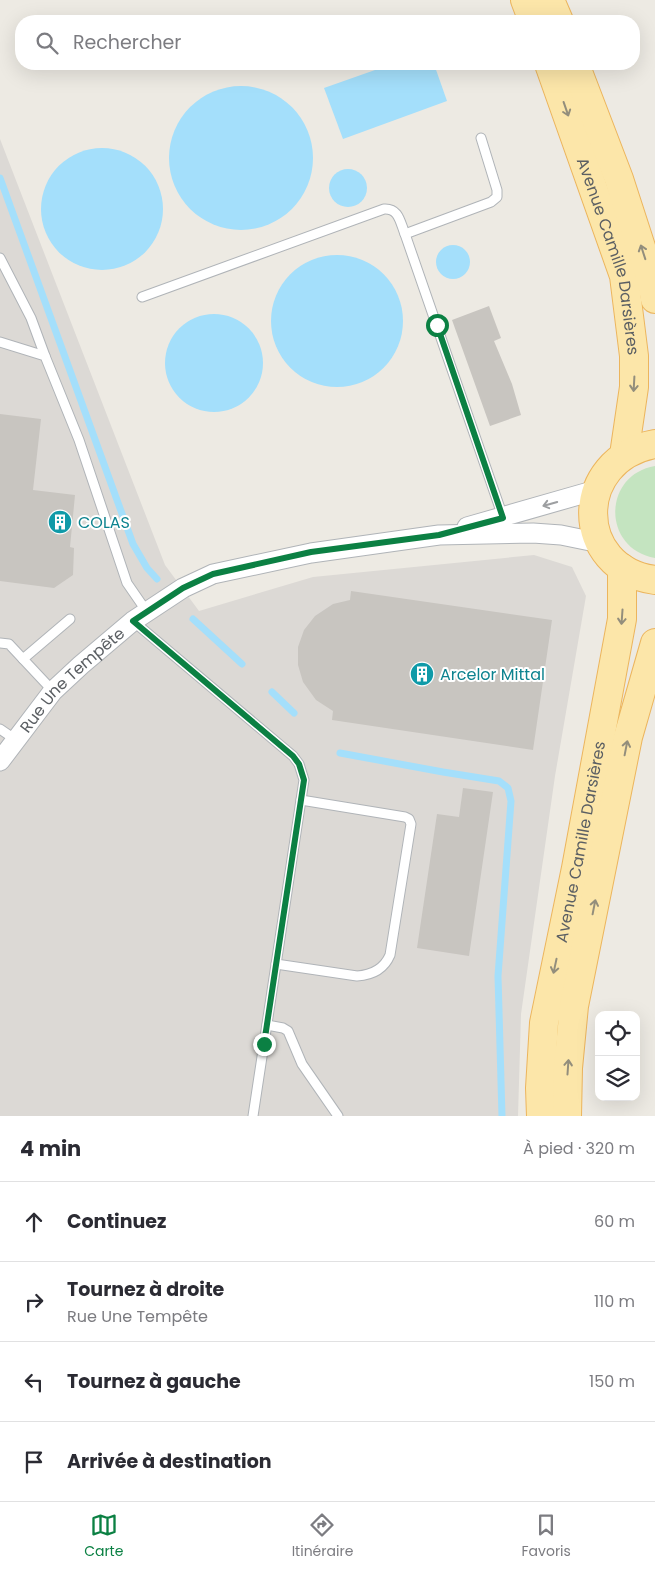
<!DOCTYPE html>
<html lang="fr">
<meta charset="utf-8">
<style>
body{margin:0;font-family:Poppins,sans-serif;background:#f7f7f7;color:#2b2b33}
.controls{position:absolute;right:15px;bottom:15px;display:grid;overflow:hidden;border-radius:10px;box-shadow:0 5px 20px #0002}
.controls button{width:45px;height:45px;display:grid;place-items:center;padding:0;border:0;border-bottom:1px solid #e1e1e2;background:#fff;color:#2b2b33;font:25px sans-serif}
.stop{position:absolute;width:15px;height:15px;margin:-11px;border:4px solid #0b8043;border-radius:50%;background:#fff}
.stop.end{background:#0b8043;border-color:#fff;box-shadow:0 1px 5px #0008}
.list{margin:0;padding:0;list-style:none}
h2{display:flex;justify-content:space-between;align-items:center;height:65px;margin:0;padding:0 20px;font-size:21px}
h2 small{font-size:16px;font-weight:400;color:#7c7c81}
.list li{display:grid;grid-template-columns:32px 1fr auto;gap:15px;align-items:center;box-sizing:border-box;height:80px;padding:0 20px;border-top:1px solid #e1e1e2}
.list b{display:block;font-size:19px;white-space:nowrap}
.list p{margin:0;font-size:16px;white-space:nowrap;color:#7c7c81}
.list em{font-size:16px;font-style:normal;color:#7c7c81}
.icon{flex:none;width:28px;height:28px;fill:none;stroke:currentColor;stroke-width:2;stroke-linecap:round;stroke-linejoin:round}
.map{position:relative;flex:none;width:655px;height:1116px;overflow:hidden}
.search{position:absolute;background:#fff;box-shadow:0 5px 20px #0002;left:15px;right:15px;top:15px;height:55px;display:flex;align-items:center;gap:12px;box-sizing:border-box;padding:0 18px;border-radius:20px;color:#7c7c81;font-size:19px}
.sheet{height:385px;background:#fff}
nav{display:flex;justify-content:space-around;align-items:center;box-sizing:border-box;height:70px;border-top:1px solid #e1e1e2;background:#fff;font-size:14px;color:#7c7c81}
nav a{display:grid;justify-items:center;gap:2px}
nav .on{color:#0b8043}
.map>svg:first-child{display:block}
.industrial{fill:#dcd9d5}
.green{fill:#c4e4c0}
.water{fill:#a4dffb}
.lines{fill:none;stroke-linecap:round;stroke-linejoin:round}
.stream{stroke:#a4dffb;stroke-width:7}
.building{fill:#c8c5c0}
.service-casing{stroke:#b0b4b8;stroke-width:11}
.minor-casing{stroke:#b0b4b8;stroke-width:21}
.primary-casing{stroke:#ecb55d;stroke-width:30}
.service{stroke:#fff;stroke-width:9}
.minor{stroke:#fff;stroke-width:19}
.primary{stroke:#fce6a9;stroke-width:28}
.oneway{stroke:#938e7c}
.oneway2{stroke:#9d9fa1}
.route{stroke:#0b8043;stroke-width:6}
.labels{text-anchor:middle;dominant-baseline:central;stroke-width:4;stroke-linejoin:round;paint-order:stroke}
.street-label{font-size:16px;fill:#5b5f63;stroke:#fff}
.culture-label{font-size:16px;fill:#0d838f;stroke:#fff;text-anchor:start}
</style>
<div class="map">
<svg width="655" height="1116" viewBox="0 0 655 1116">
<rect width="100%" height="100%" fill="#edeae3"/>
<path class="industrial" d="M0,139L165,565L199,611L313,577L534,555L572,567L586,596L555,776L521,1014L518,1116H0Z"/>
<path class="green" d="M655,466V558C602,549 602,475 655,466Z"/>
<g class="water">
<path d="M392,64H434L447,101L343,139L324,88Z"/>
<circle cx="241" cy="158" r="72"/>
<circle cx="102" cy="209" r="61"/>
<circle cx="348" cy="188" r="19"/>
<circle cx="453" cy="262" r="17"/>
<circle cx="337" cy="321" r="66"/>
<circle cx="214" cy="363" r="49"/>
</g>
<g class="lines">
<g class="stream">
<path d="M0,178L133,544L147,568L157,579"/>
<path d="M193,619L242,664"/>
<path d="M272,692L294,713"/>
<path d="M340,753L443,772L499,781L508,788L511,801L498,976L502,1116"/>
</g>
</g>
<g class="building">
<path d="M489,306L501,338L494,341L512,384L521,415L490,426L452,320Z"/>
<path d="M0,414L41,419L33,490L75,495L70,547L74,548L73,575L54,588L0,581Z"/>
<path d="M351,591L552,620L533,750L332,720L333,711L316,700L303,682L298,665V647L304,630L315,616L333,604L350,600Z"/>
<path d="M463,788L493,792L469,956L417,948L437,814L459,817Z"/>
</g>
<g class="lines">
<g class="service-casing">
<g id="service">
<path d="M481,138L497,190V197L491,202L405,234L503,517"/>
<path d="M0,258L31,318L45,356"/>
<path d="M142,297L384,209C399,208 400,222 405,234"/>
<path d="M0,342L45,356L79,440L127,583L147,612"/>
<path d="M133,621L293,756L299,764L304,780L253,1116"/>
<path d="M0,643L9,644L23,659L70,619"/>
<path d="M23,659L53,691"/>
<path d="M0,729L16,740"/>
<path d="M276,964L357,976C373,975 384,969 390,955L411,824L409,819L405,817L301,800"/>
<path d="M267,1025L283,1028L288,1031L302,1064L338,1116"/>
</g>
</g>
<g class="minor-casing">
<g id="minor">
<path d="M467,527L596,490"/>
<path id="s1" d="M0,761L53,691L81,665L133,621L183,588L213,574L311,553L439,535L533,533L561,535L600,543"/>
</g>
</g>
<g class="primary-casing">
<g id="primary">
<path d="M525,0L533,21"/>
<path d="M550,0L559,21"/>
<path id="s2" d="M549,64L624,276L634,356V387L624,455"/>
<path d="M575,64L619,179L651,278L655,299"/>
<path d="M655,444C572,459 573,569 655,580"/>
<path id="s3" d="M541,1116L540,1088L544,1023L576,868L622,619V568"/>
<path d="M567,1116L568,1068L574,1006L628,737L655,643"/>
</g>
</g>
<use href="#service" class="service"/>
<use href="#minor" class="minor"/>
<use href="#primary" class="primary"/>
</g>
<defs><path id="oneway-shaft" d="M-6 0H5M1.5-3L5.5 0L1.5 3" fill="none" stroke-width="1.6" stroke-linecap="round" stroke-linejoin="round" transform="scale(1.25)"/></defs>
<g class="oneway">
<use href="#oneway-shaft" transform="translate(566 109) rotate(71)"/>
<use href="#oneway-shaft" transform="translate(643 252) rotate(-108)"/>
<use href="#oneway-shaft" transform="translate(634 384) rotate(93)"/>
<use href="#oneway-shaft" transform="translate(622 617) rotate(94)"/>
<use href="#oneway-shaft" transform="translate(626 748) rotate(-79)"/>
<use href="#oneway-shaft" transform="translate(594 907) rotate(-79)"/>
<use href="#oneway-shaft" transform="translate(555 966) rotate(102)"/>
<use href="#oneway-shaft" transform="translate(568 1067) rotate(-86)"/>
</g>
<use class="oneway2" href="#oneway-shaft" transform="translate(550 504) rotate(164)"/>
<g class="lines">
<path class="route" d="M264,1044L304,780L299,764L293,756L133,621L183,588L213,574L311,552L439,535L503,518L437,325"/>
</g>
<defs>
<g id="building-disc" transform="scale(1.25)"><circle r="9.5" fill="#0f9aa8" stroke="#fff"/><path d="M-4-6H4V6H1V3H-1V6H-4ZM-2.5-4.3h1.7v1.8h-1.7ZM.8-4.3h1.7v1.8H.8ZM-2.5-1h1.7V.8h-1.7ZM.8-1h1.7V.8H.8Z" fill="#fff"/></g>
</defs>
<g fill-rule="evenodd">
<use href="#building-disc" x="60" y="522"/>
<use href="#building-disc" x="422" y="674"/>
</g>
<g class="labels">
<g class="street-label">
<text stroke="none"><textPath href="#s2" startOffset="202">Avenue Camille Darsières</textPath></text>
<text stroke="none"><textPath href="#s1" startOffset="109">Rue Une Tempête</textPath></text>
<text stroke="none"><textPath href="#s3" startOffset="278">Avenue Camille Darsières</textPath></text>
</g>
<g class="culture-label">
<text x="78" y="522">COLAS</text>
<text x="440" y="674">Arcelor Mittal</text>
</g>
</g>
</svg>
<div class="controls">
<button><svg class="icon" aria-label="locate" viewBox="0 0 24 24"><circle cx="12" cy="12" r="6"/><path d="M12 2v4M12 18v4M2 12h4M18 12h4"/></svg></button>
<button><svg class="icon" aria-label="layers" viewBox="0 0 24 24"><path d="M12 4l9 5-9 5-9-5zM3 14l9 5 9-5"/></svg></button>
</div>
<div class="stop" style="left:437px;top:325px"></div>
<div class="stop end" style="left:264px;top:1044px"></div>
<div class="search"><svg class="icon" aria-label="search" viewBox="0 0 24 24"><circle cx="10" cy="10" r="6"/><path d="M15 15l6 6"/></svg>Rechercher</div>
</div>
<section class="sheet">
<h2>4 min<small>À pied · 320 m</small></h2>
<ul class="list">
<li><svg class="icon" aria-label="ahead" viewBox="0 0 24 24"><path d="M12 20V5M6 11l6-6 6 6"/></svg><div><b>Continuez</b></div><em>60 m</em></li>
<li><svg class="icon" aria-label="right" viewBox="0 0 24 24"><path d="M7 20v-9h11M14 6l5 5-5 5"/></svg><div><b>Tournez à droite</b><p>Rue Une Tempête</p></div><em>110 m</em></li>
<li><svg class="icon" aria-label="left" viewBox="0 0 24 24"><path d="M17 20v-9H6M10 6l-5 5 5 5"/></svg><div><b>Tournez à gauche</b></div><em>150 m</em></li>
<li><svg class="icon" aria-label="arrive" viewBox="0 0 24 24"><path d="M6 21V4h12l-3 4 3 4H6"/></svg><div><b>Arrivée à destination</b></div></li>
</ul>
</section>
<nav>
<a class="on"><svg class="icon" aria-label="map" viewBox="0 0 24 24"><path d="M3 6l6-2 6 2 6-2v14l-6 2-6-2-6 2zM9 4v14M15 6v14"/></svg>Carte</a>
<a><svg class="icon" aria-label="directions" viewBox="0 0 24 24"><path d="M12 3l9 9-9 9-9-9zM9 14v-3h6M13 9l2 2-2 2"/></svg>Itinéraire</a>
<a><svg class="icon" aria-label="saved" viewBox="0 0 24 24"><path d="M7 4h10v16l-5-4-5 4z"/></svg>Favoris</a>
</nav>
